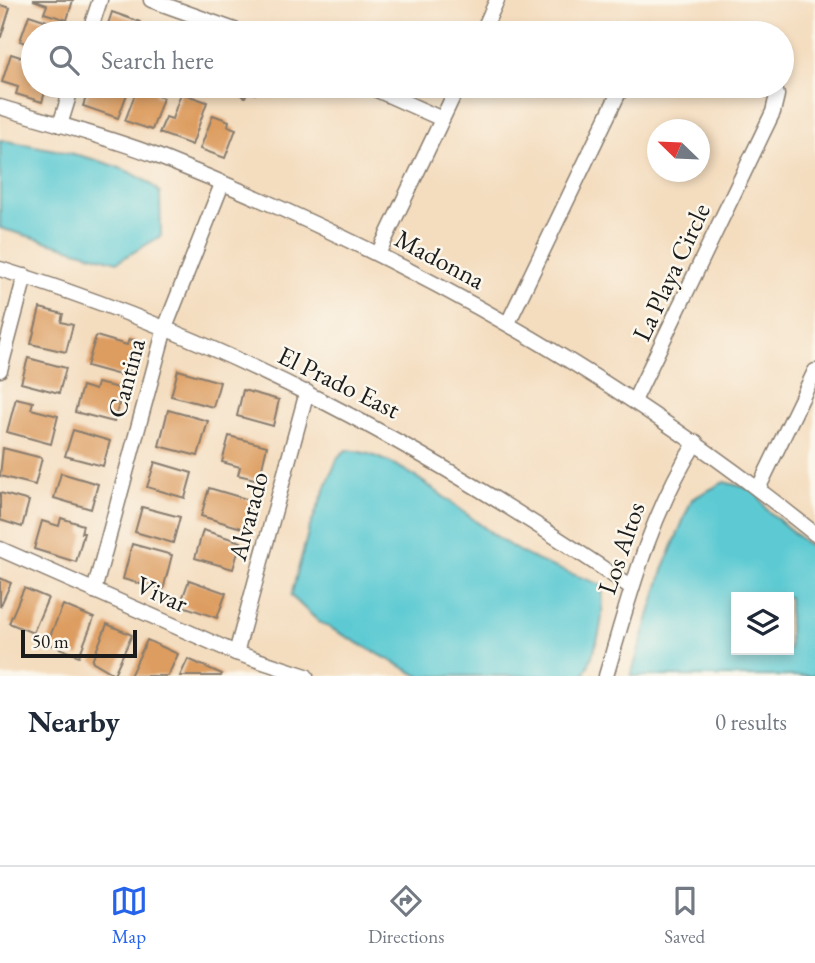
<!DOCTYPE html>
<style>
body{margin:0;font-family:"EB Garamond",serif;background:#f6f6f7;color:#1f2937}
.controls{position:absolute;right:21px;bottom:21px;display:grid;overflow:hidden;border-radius:0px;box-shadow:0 4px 10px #0003}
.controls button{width:63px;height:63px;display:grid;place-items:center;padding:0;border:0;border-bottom:2px solid #e0e1e3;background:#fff;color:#1f2937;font:35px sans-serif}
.compass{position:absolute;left:647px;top:119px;width:63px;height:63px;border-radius:50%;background:#fff;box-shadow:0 4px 10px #0003;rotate:293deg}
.scale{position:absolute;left:21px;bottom:18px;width:116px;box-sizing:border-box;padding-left:7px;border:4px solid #1c1c1c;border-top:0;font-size:19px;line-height:24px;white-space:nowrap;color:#1c1c1c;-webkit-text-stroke:5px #fbf7ec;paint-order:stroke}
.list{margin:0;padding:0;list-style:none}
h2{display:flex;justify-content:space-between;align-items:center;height:91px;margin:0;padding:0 28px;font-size:30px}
h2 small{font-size:23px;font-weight:400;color:#747a83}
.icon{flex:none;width:38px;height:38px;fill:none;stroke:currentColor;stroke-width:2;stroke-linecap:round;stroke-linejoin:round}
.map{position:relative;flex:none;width:815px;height:676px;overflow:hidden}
.search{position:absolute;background:#fff;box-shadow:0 4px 10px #0003;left:21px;right:21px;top:21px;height:77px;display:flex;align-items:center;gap:18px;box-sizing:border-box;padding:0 24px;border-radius:38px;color:#747a83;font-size:26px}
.sheet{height:189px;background:#fff}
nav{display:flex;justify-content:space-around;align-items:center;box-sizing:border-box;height:98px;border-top:2px solid #e0e1e3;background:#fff;font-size:19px;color:#747a83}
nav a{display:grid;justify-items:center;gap:4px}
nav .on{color:#2563eb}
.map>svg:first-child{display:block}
.water{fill:#5dcad3;stroke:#3c7378;stroke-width:2;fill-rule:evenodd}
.building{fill:#dd9d60}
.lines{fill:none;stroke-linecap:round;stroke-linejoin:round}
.minor-casing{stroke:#887c6e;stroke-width:17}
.minor{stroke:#fff;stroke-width:14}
.labels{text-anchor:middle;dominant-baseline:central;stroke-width:5;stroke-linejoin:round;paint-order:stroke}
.street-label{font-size:26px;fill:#1c1c1c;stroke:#fbf7ec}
</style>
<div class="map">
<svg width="815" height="676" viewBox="0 0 815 676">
<rect width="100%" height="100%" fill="#fbf7ec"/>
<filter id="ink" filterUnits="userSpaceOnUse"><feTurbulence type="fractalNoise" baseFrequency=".0143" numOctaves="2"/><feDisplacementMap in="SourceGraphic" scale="14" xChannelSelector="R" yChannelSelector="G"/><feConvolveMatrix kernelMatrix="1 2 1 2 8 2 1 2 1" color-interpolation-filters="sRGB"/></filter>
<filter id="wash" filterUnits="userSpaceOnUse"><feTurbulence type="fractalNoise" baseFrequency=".00686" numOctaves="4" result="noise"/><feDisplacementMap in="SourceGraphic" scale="28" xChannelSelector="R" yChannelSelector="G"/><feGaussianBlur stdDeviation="1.57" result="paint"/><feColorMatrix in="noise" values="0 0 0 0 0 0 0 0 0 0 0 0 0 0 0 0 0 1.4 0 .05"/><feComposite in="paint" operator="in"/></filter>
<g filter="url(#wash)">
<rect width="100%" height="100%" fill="#f4ddbf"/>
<g class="water">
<path d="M0,140C42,147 133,161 160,193L161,236L117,262L0,228Z"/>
<path d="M346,450C408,454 465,520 517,550C542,565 574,574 602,585C605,623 598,642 584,676H419L319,622L291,596L309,529L338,457Z"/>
<path d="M724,482L755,490L767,510L815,551V676H631L664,567L692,499ZM736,597H789V650H736Z"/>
</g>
<g id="blocks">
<g class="building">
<path d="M33,0H73L67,20L44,13L47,5Z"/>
<path d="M0,5L10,8L1,37H0Z"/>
<path d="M112,12L140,22L137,33H105Z"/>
<path d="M29,15L65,27L63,33H33V46L20,41Z"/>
<path d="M11,54L33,61V86H47L42,102L16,94L18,87L2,82Z"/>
<path d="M90,86H130L118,118L83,106Z"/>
<path d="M138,86L156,91L155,95L163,98L152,130L125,121Z"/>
<path d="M230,86H258L255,94L248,91L245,97L228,89Z"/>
<path d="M181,93L207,102L192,145L159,133L166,117L172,119Z"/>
<path d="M213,115L229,121L228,126L236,129L225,158L200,149Z"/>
<path d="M40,308L63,314L61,322L73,325L66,352L31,344Z"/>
<path d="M96,336L127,345L129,339L137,341L133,369L130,368L127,377L87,366Z"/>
<path d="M28,358L66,368L59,393L21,383Z"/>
<path d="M178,370L220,382L213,407L171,396Z"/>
<path d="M97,383L123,389L114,422L75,412L82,386L95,390Z"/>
<path d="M243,390L279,400L273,426L237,416Z"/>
<path d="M16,398L33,402L31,409L58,416L51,444L7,432Z"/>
<path d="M168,410L208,421L198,456L159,446Z"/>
<path d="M73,430L110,441L103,466L65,456Z"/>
<path d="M229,436L267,446L259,480L238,475L240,467L222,462Z"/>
<path d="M3,448L42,458L35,485L0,476Z"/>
<path d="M155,462L192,473L185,498L147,487Z"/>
<path d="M61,473L98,484L91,509L54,498Z"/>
<path d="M209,488L253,501L245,529L201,516Z"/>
<path d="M0,493L29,501L22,527L0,520Z"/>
<path d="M142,507L180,517L173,543L135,532Z"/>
<path d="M61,518L83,525L81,533H84L76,562L34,549L42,521L59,526Z"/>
<path d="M203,530L241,542L233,569L195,558Z"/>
<path d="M132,544L172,555L163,590L123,579Z"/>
<path d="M0,578L11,583L0,607Z"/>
<path d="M189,580L226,593L217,618L180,605Z"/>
<path d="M24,588L48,598L33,633L9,623Z"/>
<path d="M63,605L94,618L79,656L47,643Z"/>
<path d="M107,624L132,635L114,674L92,661Z"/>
<path d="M147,640L178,654L168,676H130Z"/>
<path d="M188,659L222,674L221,676H180Z"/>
</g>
</g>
</g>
<g filter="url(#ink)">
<use href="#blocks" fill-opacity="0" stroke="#887c6e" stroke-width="2"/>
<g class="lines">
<g class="minor-casing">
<g id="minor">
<path d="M151,0L243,33"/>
<path d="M89,33L100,0"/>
<path d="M482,33L497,0"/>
<path d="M368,86L442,119"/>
<path d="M0,107C52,123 106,136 157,156C394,250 616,373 815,534"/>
<path d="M60,125L72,86"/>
<path d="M378,254L458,86"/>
<path d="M0,269C233,341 432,451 632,588"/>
<path d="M508,323L622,86"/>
<path d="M0,370L25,276"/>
<path d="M634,401L773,112L777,95L774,86"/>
<path d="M758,489L815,371"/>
<path d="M0,549L236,653L306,676"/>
<path d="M94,591L165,328L222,184"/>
<path d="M236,653L307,392"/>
<path d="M606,676C630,594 650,515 696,442"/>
</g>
</g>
<use href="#minor" class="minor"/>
</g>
</g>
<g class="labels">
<g class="street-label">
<text transform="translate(440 259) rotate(28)">Madonna</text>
<text transform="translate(671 272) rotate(-65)">La Playa Circle</text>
<text transform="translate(126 378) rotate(-75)">Cantina</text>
<text transform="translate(339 382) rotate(26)">El Prado East</text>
<text transform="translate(248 516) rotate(-75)">Alvarado</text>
<text transform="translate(621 548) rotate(-71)">Los Altos</text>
<text transform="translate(162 594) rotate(24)">Vivar</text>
</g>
</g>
</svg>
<div class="controls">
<button><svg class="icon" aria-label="layers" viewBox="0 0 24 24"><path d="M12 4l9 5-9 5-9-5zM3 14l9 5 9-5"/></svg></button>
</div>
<svg class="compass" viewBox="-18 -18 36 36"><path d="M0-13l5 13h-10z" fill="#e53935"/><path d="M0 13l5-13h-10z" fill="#747a83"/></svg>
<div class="scale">50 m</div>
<div class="search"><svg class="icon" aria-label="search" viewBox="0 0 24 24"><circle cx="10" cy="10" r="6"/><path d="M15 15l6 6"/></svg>Search here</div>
</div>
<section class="sheet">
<h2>Nearby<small>0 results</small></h2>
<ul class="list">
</ul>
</section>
<nav>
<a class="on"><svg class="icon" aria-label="map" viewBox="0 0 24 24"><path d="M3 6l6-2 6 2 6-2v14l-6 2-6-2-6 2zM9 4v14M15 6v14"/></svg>Map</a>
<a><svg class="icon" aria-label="directions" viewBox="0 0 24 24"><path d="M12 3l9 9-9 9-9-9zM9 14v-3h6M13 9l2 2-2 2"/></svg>Directions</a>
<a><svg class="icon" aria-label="saved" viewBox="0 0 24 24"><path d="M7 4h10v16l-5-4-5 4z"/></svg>Saved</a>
</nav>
